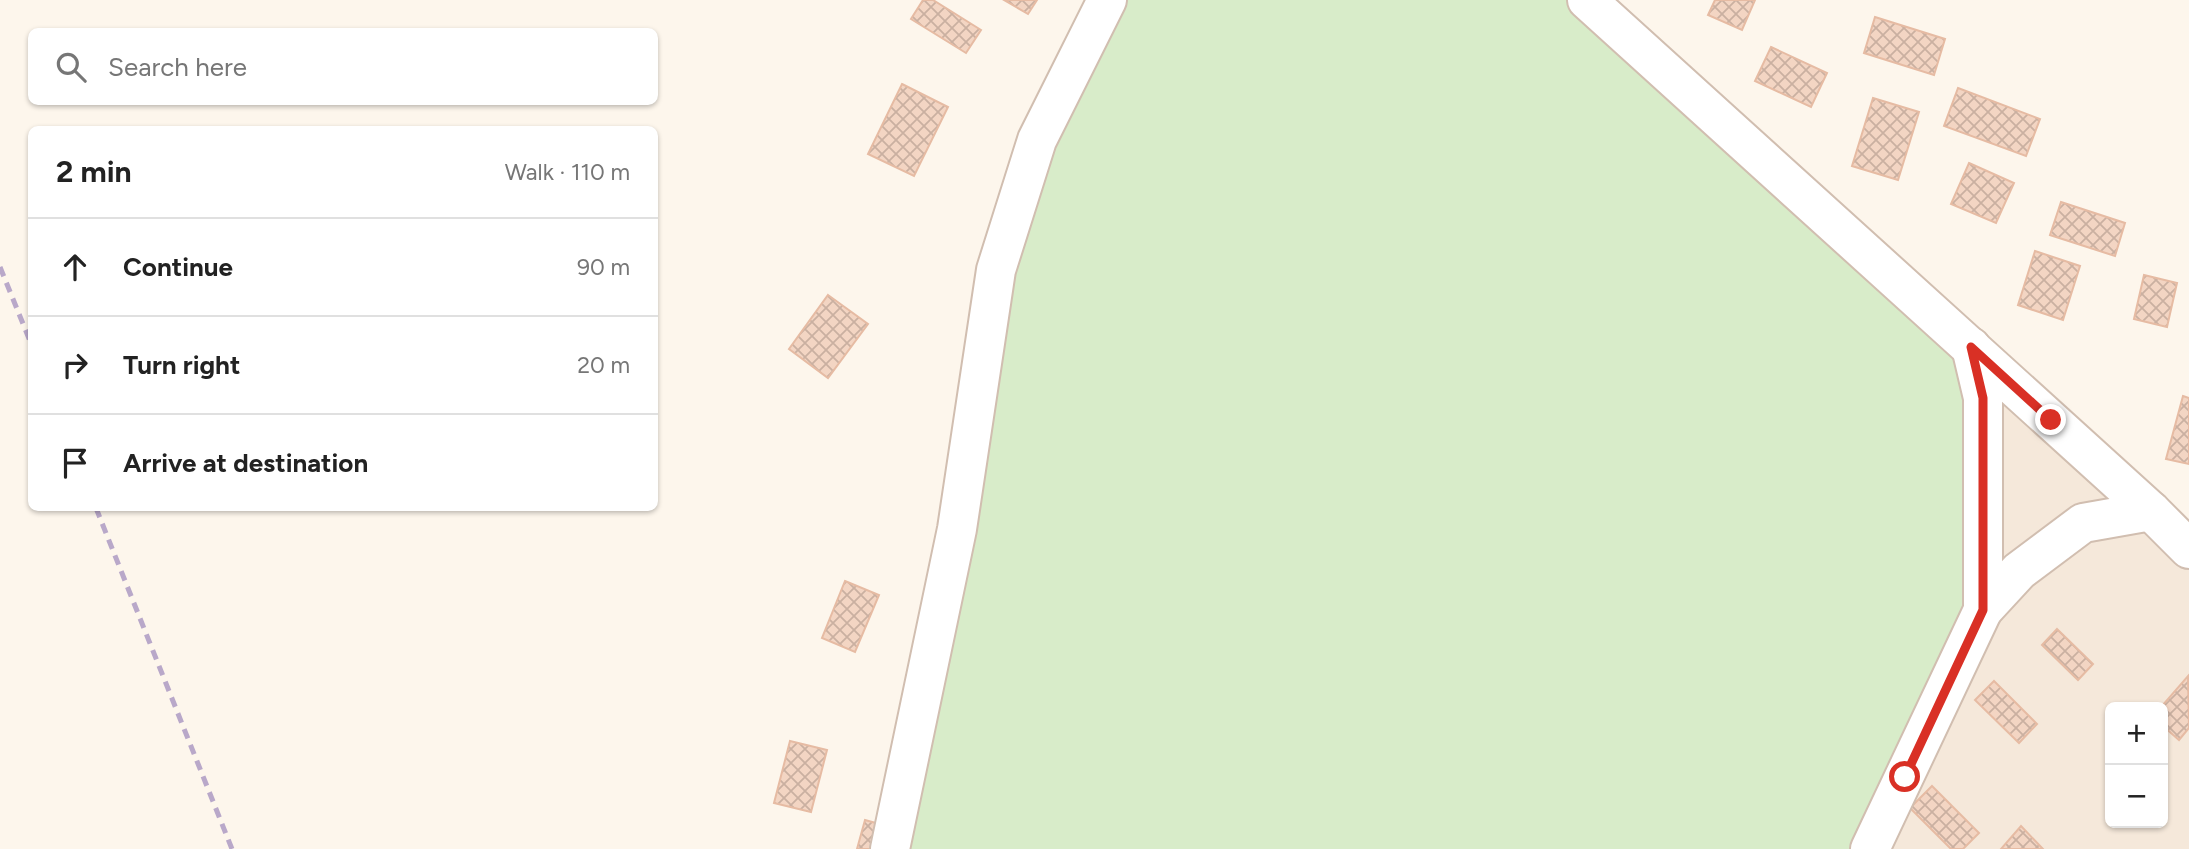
<!DOCTYPE html>
<meta charset="utf-8">
<style>
body{margin:0;font-family:Figtree,sans-serif;background:#f2f2f2;color:#222}
.controls{position:absolute;right:21px;bottom:21px;display:grid;overflow:hidden;border-radius:10px;box-shadow:0 2px 5px #0004}
.controls button{width:63px;height:63px;display:grid;place-items:center;padding:0;border:0;border-bottom:2px solid #e0e0e0;background:#fff;color:#222;font:35px sans-serif}
.stop{position:absolute;width:21px;height:21px;margin:-16px;border:5px solid #d93025;border-radius:50%;background:#fff}
.stop.end{background:#d93025;border-color:#fff;box-shadow:0 2px 7px #0008}
.list{margin:0;padding:0;list-style:none}
h2{display:flex;justify-content:space-between;align-items:center;height:91px;margin:0;padding:0 28px;font-size:30px}
h2 small{font-size:23px;font-weight:400;color:#767676}
.list li{display:grid;grid-template-columns:46px 1fr auto;gap:21px;align-items:center;box-sizing:border-box;height:98px;padding:0 28px;border-top:2px solid #e0e0e0}
.list b{display:block;font-size:26px;white-space:nowrap}
.list em{font-size:23px;font-style:normal;color:#767676}
.icon{flex:none;width:38px;height:38px;fill:none;stroke:currentColor;stroke-width:2;stroke-linecap:round;stroke-linejoin:round}
.map{position:relative;flex:none;width:2189px;height:849px;overflow:hidden}
.search{position:absolute;background:#fff;box-shadow:0 2px 5px #0004;left:28px;top:28px;width:630px;height:77px;display:flex;align-items:center;gap:18px;box-sizing:border-box;padding:0 24px;border-radius:10px;color:#767676;font-size:26px}
.panel{position:absolute;background:#fff;box-shadow:0 2px 5px #0004;left:28px;top:126px;width:630px;height:385px;border-radius:10px}
.map>svg:first-child{display:block}
.residential{fill:#f5e8da;fill-rule:evenodd}
.pitch{fill:#d8ecc9}
.building{fill:url(#building-cross-hatch);stroke:#e6bba3;stroke-width:2}
.lines{fill:none;stroke-linecap:round;stroke-linejoin:round}
.minor-casing{stroke:#d1beb0;stroke-width:42}
.minor{stroke:#fff;stroke-width:38}
.rail{stroke:#b9a8c9;stroke-width:5;stroke-dasharray:10 7;stroke-linecap:butt}
.route{stroke:#d93025;stroke-width:9}
</style>
<div class="map">
<svg width="2189" height="849" viewBox="0 0 2189 849">
<defs>
<pattern id="building-cross-hatch" width="8" height="8" patternUnits="userSpaceOnUse" patternTransform="scale(1.75)"><rect width="8" height="8" fill="#f3d5c3"/><path d="M0 0l8 8M0 8l8-8" fill="none" stroke="#cab0a1"/></pattern>
</defs>
<rect width="100%" height="100%" fill="#fdf6ec"/>
<path class="residential" d="M1971,347L2189,549V849H1870ZM2110,707H2163V823H2110Z"/>
<path class="pitch" d="M1107,0H1587L1971,347L1983,610L1870,849H890L996,270Z"/>
<g class="building">
<path d="M923,0H933L981,30L966,53L911,19Z"/>
<path d="M1004,0H1037L1028,14Z"/>
<path d="M1715,0H1755L1742,30L1708,15Z"/>
<path d="M1875,17L1945,39L1934,75L1864,53Z"/>
<path d="M1771,47L1827,73L1811,107L1755,81Z"/>
<path d="M902,84L948,107L914,176L868,154Z"/>
<path d="M1958,88L2040,119L2026,156L1944,126Z"/>
<path d="M1873,98L1919,112L1898,180L1852,166Z"/>
<path d="M1969,163L2014,183L1996,223L1951,204Z"/>
<path d="M2061,202L2125,223L2115,256L2050,235Z"/>
<path d="M2035,251L2080,266L2063,320L2018,305Z"/>
<path d="M2144,275L2177,283L2167,327L2134,319Z"/>
<path d="M828,295L868,324L828,378L789,349Z"/>
<path d="M2183,396L2189,398V464L2166,459Z"/>
<path d="M845,581L879,595L855,652L822,638Z"/>
<path d="M2057,629L2093,664L2078,680L2042,645Z"/>
<path d="M2188,676L2189,728L2179,740L2163,726L2161,707Z"/>
<path d="M1994,681L2037,724L2019,743L1975,700Z"/>
<path d="M790,741L827,750L811,812L774,803Z"/>
<path d="M1932,786L1979,833L1963,849H1951L1910,808Z"/>
<path d="M865,820L883,825L877,849H857Z"/>
<path d="M2021,826L2043,849H2001Z"/>
</g>
<g class="lines">
<g class="minor-casing">
<g id="minor">
<path d="M1587,0L2151,511L2189,549"/>
<path d="M1983,610L2019,571L2083,523L2151,511"/>
<path d="M890,849L957,529L996,270L1037,140L1107,0"/>
<path d="M1870,849L1983,610V398L1971,347"/>
</g>
</g>
<use href="#minor" class="minor"/>
<g class="rail">
<path d="M0,267L32,346"/>
<path d="M96,508L232,849"/>
</g>
</g>
<g class="lines">
<path class="route" d="M1905,777L1983,610V398L1971,347L2051,420"/>
</g>
</svg>
<div class="controls">
<button>+</button>
<button>−</button>
</div>
<div class="stop" style="left:1905px;top:777px"></div>
<div class="stop end" style="left:2051px;top:420px"></div>
<div class="search"><svg class="icon" aria-label="search" viewBox="0 0 24 24"><circle cx="10" cy="10" r="6"/><path d="M15 15l6 6"/></svg>Search here</div>
<section class="panel">
<h2>2 min<small>Walk · 110 m</small></h2>
<ul class="list">
<li><svg class="icon" aria-label="ahead" viewBox="0 0 24 24"><path d="M12 20V5M6 11l6-6 6 6"/></svg><div><b>Continue</b></div><em>90 m</em></li>
<li><svg class="icon" aria-label="right" viewBox="0 0 24 24"><path d="M7 20v-9h11M14 6l5 5-5 5"/></svg><div><b>Turn right</b></div><em>20 m</em></li>
<li><svg class="icon" aria-label="arrive" viewBox="0 0 24 24"><path d="M6 21V4h12l-3 4 3 4H6"/></svg><div><b>Arrive at destination</b></div></li>
</ul>
</section>
</div>
